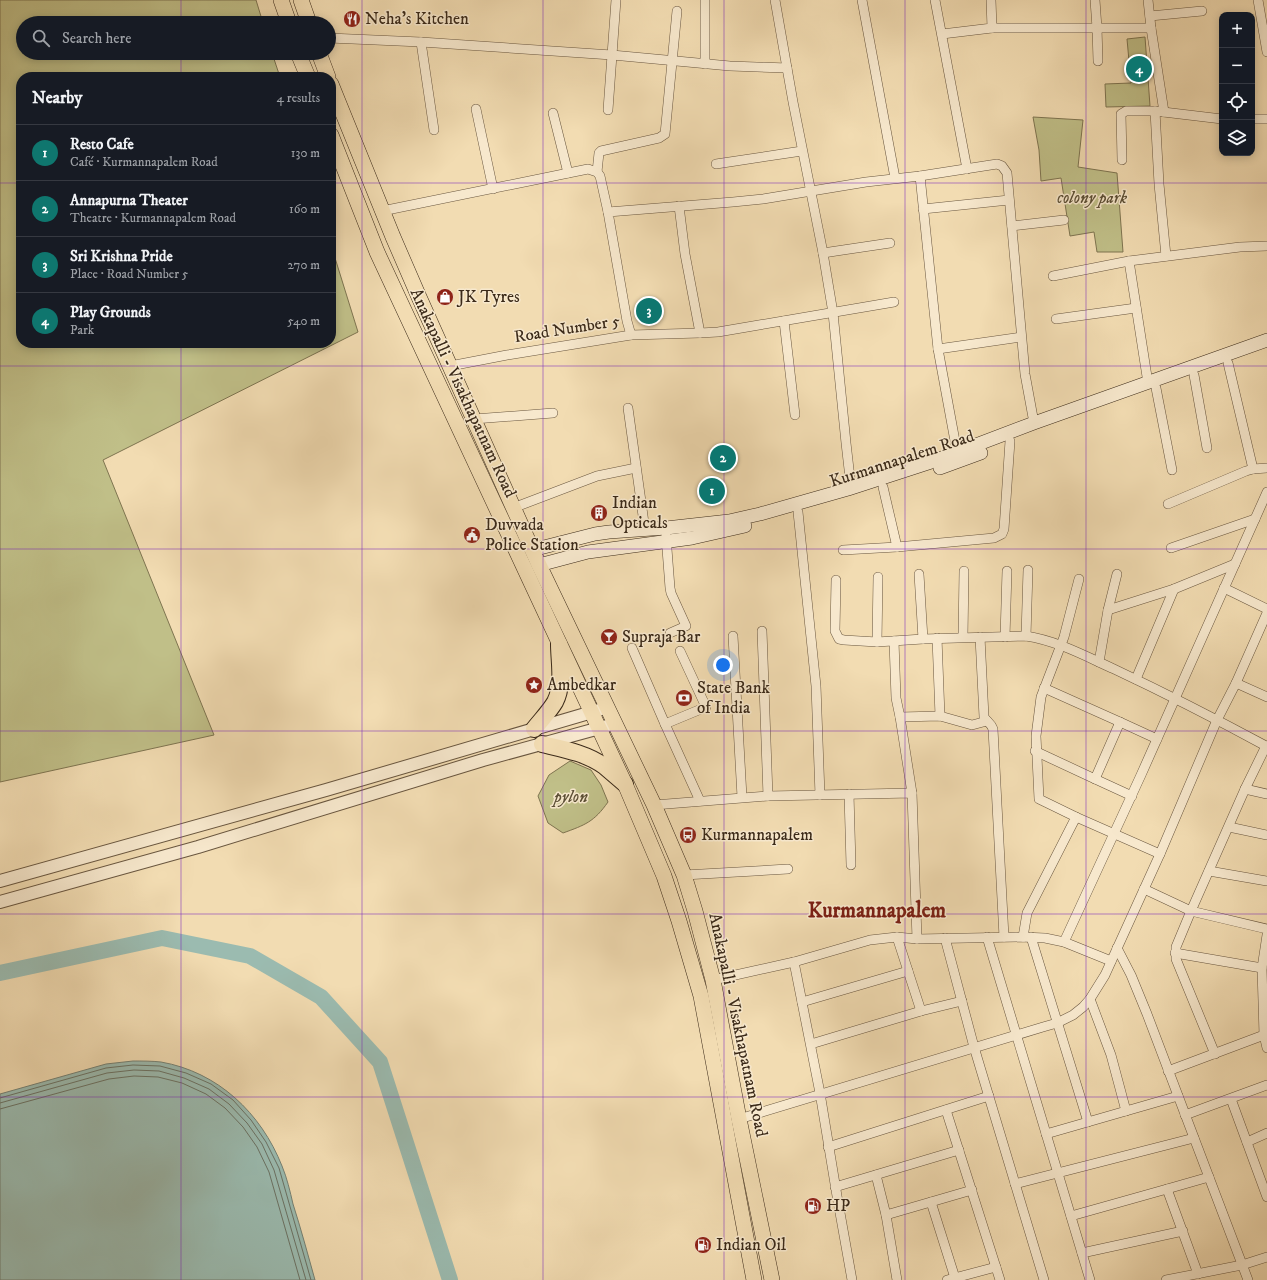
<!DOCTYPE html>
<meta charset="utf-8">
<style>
body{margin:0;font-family:"IM FELL DW Pica",serif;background:#20242c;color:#f1f3f6}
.controls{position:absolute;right:12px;top:12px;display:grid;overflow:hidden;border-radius:8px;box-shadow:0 2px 10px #0003}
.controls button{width:36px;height:36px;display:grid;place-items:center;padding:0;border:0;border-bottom:1px solid #363941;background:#171b24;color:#f1f3f6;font:20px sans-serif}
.you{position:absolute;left:723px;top:665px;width:14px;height:14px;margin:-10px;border:3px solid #fff;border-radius:50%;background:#1a73e8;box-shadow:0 0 0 6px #1a73e833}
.badge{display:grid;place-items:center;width:26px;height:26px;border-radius:50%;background:#0f766e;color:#fff;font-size:13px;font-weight:700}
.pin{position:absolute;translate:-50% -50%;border:2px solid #fff;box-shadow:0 1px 4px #0006}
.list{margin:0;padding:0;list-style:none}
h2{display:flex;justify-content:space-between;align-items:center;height:52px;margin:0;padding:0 16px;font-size:17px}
h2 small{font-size:13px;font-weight:400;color:#9ea1a6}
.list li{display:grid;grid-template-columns:26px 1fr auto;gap:12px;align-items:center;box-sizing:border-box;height:56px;padding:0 16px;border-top:1px solid #363941}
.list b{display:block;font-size:15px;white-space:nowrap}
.list p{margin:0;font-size:13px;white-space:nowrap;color:#9ea1a6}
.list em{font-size:13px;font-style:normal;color:#9ea1a6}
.icon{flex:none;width:22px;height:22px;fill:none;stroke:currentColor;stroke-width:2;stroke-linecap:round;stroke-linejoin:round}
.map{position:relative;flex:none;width:1267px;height:1280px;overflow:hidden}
.search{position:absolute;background:#171b24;box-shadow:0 2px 10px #0003;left:16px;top:16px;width:320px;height:44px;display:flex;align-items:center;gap:10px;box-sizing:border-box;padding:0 14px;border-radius:22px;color:#9ea1a6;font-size:15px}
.panel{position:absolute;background:#171b24;box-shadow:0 2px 10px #0003;left:16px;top:72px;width:320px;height:276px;border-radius:16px}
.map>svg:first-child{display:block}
.green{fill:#c0bf88;stroke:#7e7450}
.water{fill:#9bbbb0;stroke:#758174}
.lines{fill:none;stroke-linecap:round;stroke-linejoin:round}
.shore{stroke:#6b7264;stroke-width:1}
.river{stroke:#9bbbb0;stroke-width:16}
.minor-casing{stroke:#69563f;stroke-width:10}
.tertiary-casing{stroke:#69563f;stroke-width:14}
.secondary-casing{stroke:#3b2a19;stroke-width:14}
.primary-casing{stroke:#3b2a19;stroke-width:16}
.trunk-casing{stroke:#3b2a19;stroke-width:18}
.minor{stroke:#f7e8cd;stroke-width:9}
.tertiary{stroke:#f7e8cd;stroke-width:12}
.secondary{stroke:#f7e8cd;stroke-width:13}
.primary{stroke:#f2dcb2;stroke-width:15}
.trunk{stroke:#f2dcb2;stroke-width:16}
.grid{fill:none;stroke:#7b2cbf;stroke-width:1;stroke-opacity:0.55}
.labels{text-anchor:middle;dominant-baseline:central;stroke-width:3;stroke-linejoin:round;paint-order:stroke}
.poi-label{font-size:17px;fill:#3b2a19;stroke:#f7e8cd;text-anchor:start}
.park-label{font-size:17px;font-style:italic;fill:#5c4f35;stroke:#f7e8cd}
.street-label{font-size:17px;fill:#3b2a19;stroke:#f7e8cd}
.district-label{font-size:21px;font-weight:bold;fill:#7a1f14;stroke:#f7e8cd}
</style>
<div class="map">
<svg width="1267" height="1280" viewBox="0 0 1267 1280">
<rect width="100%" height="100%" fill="#f2dcb2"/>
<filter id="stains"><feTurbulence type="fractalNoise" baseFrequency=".005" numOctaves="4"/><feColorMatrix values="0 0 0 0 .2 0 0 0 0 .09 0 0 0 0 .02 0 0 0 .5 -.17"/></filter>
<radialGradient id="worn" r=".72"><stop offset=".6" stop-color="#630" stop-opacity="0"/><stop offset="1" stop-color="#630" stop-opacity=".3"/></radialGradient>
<g class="green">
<path d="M0,0H256L263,23H23V53H272L280,77H21V343H331V245L358,332L103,460L214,735L0,782Z"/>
<path d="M1145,37L1150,106L1106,107L1105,84L1131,83L1127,39Z"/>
<path d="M1033,117L1083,120L1078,167L1117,173L1123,252H1097L1094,232L1070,236L1061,178L1041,181L1039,150Z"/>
<path d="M570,761L591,770L601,785L608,802C594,822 585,825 563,833L548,823L538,796L549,775Z"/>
</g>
<path class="water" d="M133,1061C142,1061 152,1061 161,1062C218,1072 261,1113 282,1166C287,1178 290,1191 293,1204C301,1229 308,1255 315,1280H0V1094L106,1064Z"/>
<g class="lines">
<g class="shore">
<path d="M0,1098L106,1068L133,1065L160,1066L186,1073L211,1084L233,1100L251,1120L266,1142L279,1168L311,1280"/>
<path d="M0,1103L107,1073L134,1070L159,1071L184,1078L209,1089L229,1104L247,1123L262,1144L274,1170L306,1280"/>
<path d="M0,1109L109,1079L134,1076L158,1077L182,1083L206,1094L225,1108L243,1127L257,1147L269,1172L300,1280"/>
</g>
<path class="river" d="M0,973L162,938L250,956L321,997L380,1062L450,1280"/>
<g class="minor-casing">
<g id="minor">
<path d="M775,0L793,102L823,253L833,313L846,443L850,478L853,488"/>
<path d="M862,0L895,178"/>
<path d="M935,0L967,169"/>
<path d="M1095,0L1097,28H1151"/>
<path d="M1148,0L1151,28L1164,112"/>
<path d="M1258,0L1267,52"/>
<path d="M1150,16L1202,11"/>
<path d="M992,28H1097L1098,61"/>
<path d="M942,34L992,28L991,0"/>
<path d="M329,38L421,42L612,55L730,66L787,68"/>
<path d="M421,42L434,130"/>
<path d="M705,64V0"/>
<path d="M476,109L493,189"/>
<path d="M608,110L616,0"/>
<path d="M553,113L568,173"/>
<path d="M1252,119H1267"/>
<path d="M1122,160L1121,114L1126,111H1155"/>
<path d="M716,164L802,151"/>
<path d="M597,172L599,153L601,151L659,138L665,134L677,11"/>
<path d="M920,176L938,349L957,452"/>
<path d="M679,206L685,254L700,333"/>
<path d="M923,209L1009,200"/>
<path d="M382,211L588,169L597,172L600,176L608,212"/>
<path d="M1012,226L1064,220"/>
<path d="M823,253L890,243"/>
<path d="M1166,256L1159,184L1155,111L1222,119"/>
<path d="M1129,261L1148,383"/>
<path d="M1053,276L1129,261L1240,247L1267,246"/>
<path d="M1056,319L1136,308"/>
<path d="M784,321L795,415"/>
<path d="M631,335L627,321L608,212L733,202L763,199L866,182L920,176L997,164L1002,166L1007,173L1025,374L1034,423"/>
<path d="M938,349L1021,337"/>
<path d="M1228,363L1253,469"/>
<path d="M450,366L507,355L631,335L700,333L718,332L894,302"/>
<path d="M1194,375L1207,448"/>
<path d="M1156,388L1172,470"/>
<path d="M628,408L645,530"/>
<path d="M474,419L553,413"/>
<path d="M883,487L897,547"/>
<path d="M1168,504L1246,471L1253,469L1267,468"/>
<path d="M513,508L597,476L636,468"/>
<path d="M798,512L816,686L820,795"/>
<path d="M666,536L670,588L671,593L686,626L670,633"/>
<path d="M1171,548L1255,519"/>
<path d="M843,550L897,547L994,538L1002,534L1004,529L1010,441"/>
<path d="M919,574L923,639"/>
<path d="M836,580L835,631L839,639L844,640L877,642L923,639L1026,636C1058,641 1085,656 1114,669C1165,693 1216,719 1266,746"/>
<path d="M1224,588L1267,609"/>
<path d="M1108,610L1174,589L1235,564"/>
<path d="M762,631L768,796"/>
<path d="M733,636L742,797"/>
<path d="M1026,636L1028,570"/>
<path d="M963,637L964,571"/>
<path d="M980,637L984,717C987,722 991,723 993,729L1004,937"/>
<path d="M1005,637L1007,571"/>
<path d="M937,638L940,716"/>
<path d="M894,641L896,698L900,717L912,793"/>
<path d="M877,642L878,577"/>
<path d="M632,648L665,724L700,801"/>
<path d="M1099,662L1108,610L1117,574"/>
<path d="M1136,679L1174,589"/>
<path d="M1236,683L1267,697"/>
<path d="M900,717L940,716L972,725L987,721"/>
<path d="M1120,722L1157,739"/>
<path d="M665,724L706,707L680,651"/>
<path d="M1267,746H1266L1245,789L1191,911L1267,929"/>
<path d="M1035,751L1095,779L1120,722L1044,688"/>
<path d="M1095,779L1132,796"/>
<path d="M1245,789L1267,794"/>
<path d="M849,794L851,865"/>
<path d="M654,805L768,796L912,793L917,939"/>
<path d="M1076,817L1160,854"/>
<path d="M1229,827L1267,835"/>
<path d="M1209,871L1267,881"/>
<path d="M684,875L788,869"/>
<path d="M1144,889L1191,911L1176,947V959L1215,1054"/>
<path d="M1267,935L1262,968L1264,1035L1267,1048"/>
<path d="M897,937L921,1011"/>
<path d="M987,937L1090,1280"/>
<path d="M1023,937L1027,913L1076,817L1039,799L1036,736L1041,697L1064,637L1079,579"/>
<path d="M1031,937L1088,1122"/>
<path d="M945,938L974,1047L1044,1280"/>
<path d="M1064,942L1141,775L1267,492"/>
<path d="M1117,948L1131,975L1147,1014L1248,1280"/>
<path d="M1175,953L1262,968"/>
<path d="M794,962L820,1093L837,1196L852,1280"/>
<path d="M713,980L794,962L870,940L897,937L917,939L1023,937L1045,938L1064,942L1111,961"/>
<path d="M1090,999L1111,1055L1126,1111"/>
<path d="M802,1002L908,971"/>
<path d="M811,1044L921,1011L962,1001"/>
<path d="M1168,1071L1264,1035"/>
<path d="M1231,1099L1267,1197"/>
<path d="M946,1110L1000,1280"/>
<path d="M1185,1115L1267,1085"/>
<path d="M739,1119L1043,1027L1057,1023L1073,1015L1083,1007L1090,999L1105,975L1160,854L1217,720L1236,683L1267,613"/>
<path d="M1046,1134L1178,1096"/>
<path d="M1247,1142L1267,1133"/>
<path d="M828,1147L989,1096"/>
<path d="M876,1175L886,1215L897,1280"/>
<path d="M1015,1184L1194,1138"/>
<path d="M835,1187L959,1150"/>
<path d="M1167,1189L1209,1177"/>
<path d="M931,1202L955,1278"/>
<path d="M886,1215L972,1190"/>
<path d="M1071,1216L1167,1189L1198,1274"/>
<path d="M1082,1253L1183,1231"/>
<path d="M947,1280L996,1267"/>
<path d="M1166,1280L1242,1265L1267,1257"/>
</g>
</g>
<g class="tertiary-casing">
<g id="tertiary">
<path d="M0,881L326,790L599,710"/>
<path d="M0,902L198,847L483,760L607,726"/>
</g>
</g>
<g class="secondary-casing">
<g id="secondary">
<path d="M940,468L981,453"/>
<path d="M532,550L595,534L609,532L666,528L729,521L760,514L848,489L931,462L1034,423L1267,340"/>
<path d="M539,565L588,552L692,538L745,526"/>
</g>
</g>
<g class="primary-casing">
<g id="primary">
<path d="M281,0L289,23"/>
<path d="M301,0L309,23"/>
<path d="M298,53L308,77"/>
<path d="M319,53L328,77"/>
<path d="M331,84L393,237L419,297L539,565L654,805L684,875L695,911L713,980L739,1119L772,1280"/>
<path d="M331,135L377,252L625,784L664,876L679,921L701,996L754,1280"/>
</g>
</g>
<g class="trunk-casing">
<g id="trunk">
<path d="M534,729C541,720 549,712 555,702C564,685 559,662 559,644"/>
<path d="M542,744C563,749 586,753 604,766C611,772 618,778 625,784"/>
</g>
</g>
<use href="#minor" class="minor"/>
<use href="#tertiary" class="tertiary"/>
<use href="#secondary" class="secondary"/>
<use href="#primary" class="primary"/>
<use href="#trunk" class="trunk"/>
</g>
<path class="grid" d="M181,0V23M362,0V1280M543,0V1280M724,0V1280M905,0V1280M1086,0V1280M181,53V77M0,183H21M331,183H1267M181,343V1280M0,366H1267M0,549H1267M0,731H1267M0,914H1267M0,1097H1267"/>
<defs>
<g id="restaurant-disc" transform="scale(0.9)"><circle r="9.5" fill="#8f2418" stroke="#f7e8cd"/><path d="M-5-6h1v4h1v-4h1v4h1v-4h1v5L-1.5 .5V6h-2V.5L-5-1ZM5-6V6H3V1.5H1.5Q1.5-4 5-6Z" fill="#fff"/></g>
<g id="shop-disc" transform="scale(0.9)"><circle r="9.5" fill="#8f2418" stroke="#f7e8cd"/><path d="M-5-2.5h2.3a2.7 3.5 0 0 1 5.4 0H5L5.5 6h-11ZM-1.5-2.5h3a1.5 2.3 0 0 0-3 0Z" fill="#fff"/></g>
<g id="building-disc" transform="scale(0.9)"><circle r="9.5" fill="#8f2418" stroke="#f7e8cd"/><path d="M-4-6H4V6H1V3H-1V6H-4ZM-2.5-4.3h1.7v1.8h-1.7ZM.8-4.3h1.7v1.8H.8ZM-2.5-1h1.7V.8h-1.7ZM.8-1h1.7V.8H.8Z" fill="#fff"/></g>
<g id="civic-disc" transform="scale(0.9)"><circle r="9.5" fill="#8f2418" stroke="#f7e8cd"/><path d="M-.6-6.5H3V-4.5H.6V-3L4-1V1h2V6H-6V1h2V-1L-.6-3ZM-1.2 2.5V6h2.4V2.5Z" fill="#fff"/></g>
<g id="bar-disc" transform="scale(0.9)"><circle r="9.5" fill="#8f2418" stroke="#f7e8cd"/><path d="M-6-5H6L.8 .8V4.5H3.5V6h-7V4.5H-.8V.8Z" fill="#fff"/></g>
<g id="sight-disc" transform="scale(0.9)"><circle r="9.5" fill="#8f2418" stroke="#f7e8cd"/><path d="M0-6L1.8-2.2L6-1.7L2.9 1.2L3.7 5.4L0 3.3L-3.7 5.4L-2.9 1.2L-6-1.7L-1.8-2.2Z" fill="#fff"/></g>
<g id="bank-disc" transform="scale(0.9)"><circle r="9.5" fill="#8f2418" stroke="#f7e8cd"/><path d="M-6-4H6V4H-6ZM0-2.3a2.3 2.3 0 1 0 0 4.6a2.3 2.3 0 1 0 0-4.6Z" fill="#fff"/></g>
<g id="bus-disc" transform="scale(0.9)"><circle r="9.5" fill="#8f2418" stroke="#f7e8cd"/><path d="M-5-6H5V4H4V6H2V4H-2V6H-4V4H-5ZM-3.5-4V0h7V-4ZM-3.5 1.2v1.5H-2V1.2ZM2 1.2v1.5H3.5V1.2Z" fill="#fff"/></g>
<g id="fuel-disc" transform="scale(0.9)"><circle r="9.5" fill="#8f2418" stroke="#f7e8cd"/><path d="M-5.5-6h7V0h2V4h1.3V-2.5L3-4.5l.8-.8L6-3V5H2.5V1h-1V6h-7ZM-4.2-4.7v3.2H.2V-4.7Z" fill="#fff"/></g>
</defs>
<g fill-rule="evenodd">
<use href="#restaurant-disc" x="352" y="19"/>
<use href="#shop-disc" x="445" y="297"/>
<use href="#building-disc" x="599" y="513"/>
<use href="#civic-disc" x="472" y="535"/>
<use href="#bar-disc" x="609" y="637"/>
<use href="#sight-disc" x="534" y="685"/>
<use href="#bank-disc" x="684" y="698"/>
<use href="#bus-disc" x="688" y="835"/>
<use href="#fuel-disc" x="813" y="1206"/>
<use href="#fuel-disc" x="703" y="1245"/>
</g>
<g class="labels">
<g class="poi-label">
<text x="365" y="19">Neha's Kitchen</text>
<text x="458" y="297">JK Tyres</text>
<text x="612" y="503">Indian<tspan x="612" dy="20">Opticals</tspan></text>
<text x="485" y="525">Duvvada<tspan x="485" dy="20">Police Station</tspan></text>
<text x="622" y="637">Supraja Bar</text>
<text x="547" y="685">Ambedkar</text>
<text x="697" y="688">State Bank<tspan x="697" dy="20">of India</tspan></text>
<text x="701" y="835">Kurmannapalem</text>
<text x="826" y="1206">HP</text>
<text x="716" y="1245">Indian Oil</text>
</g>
<g class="park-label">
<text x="1092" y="198">colony park</text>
<text x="571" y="797">pylon</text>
</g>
<g class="street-label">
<text transform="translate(567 329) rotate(-9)">Road Number 5</text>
<text transform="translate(463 393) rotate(65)">Anakapalli - Visakhapatnam Road</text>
<text transform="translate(902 459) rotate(-18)">Kurmannapalem Road</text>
<text transform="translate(738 1025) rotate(78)">Anakapalli - Visakhapatnam Road</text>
</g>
<g class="district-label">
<text x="877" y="911">Kurmannapalem</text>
</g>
</g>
<rect width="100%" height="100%" filter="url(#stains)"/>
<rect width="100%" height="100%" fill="url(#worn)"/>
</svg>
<div class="controls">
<button>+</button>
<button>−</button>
<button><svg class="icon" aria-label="locate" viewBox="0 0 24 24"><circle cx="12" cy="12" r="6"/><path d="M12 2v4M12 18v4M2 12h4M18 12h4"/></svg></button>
<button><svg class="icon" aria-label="layers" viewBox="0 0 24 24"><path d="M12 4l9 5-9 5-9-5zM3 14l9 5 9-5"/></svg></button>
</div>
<div class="you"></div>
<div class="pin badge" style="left:712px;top:491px">1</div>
<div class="pin badge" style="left:723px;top:458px">2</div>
<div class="pin badge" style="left:649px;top:311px">3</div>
<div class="pin badge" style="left:1139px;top:69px">4</div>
<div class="search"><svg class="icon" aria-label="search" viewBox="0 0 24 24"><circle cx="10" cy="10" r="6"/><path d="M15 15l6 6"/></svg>Search here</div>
<section class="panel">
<h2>Nearby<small>4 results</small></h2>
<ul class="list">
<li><span class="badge">1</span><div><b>Resto Cafe</b><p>Café · Kurmannapalem Road</p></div><em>130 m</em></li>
<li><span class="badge">2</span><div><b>Annapurna Theater</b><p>Theatre · Kurmannapalem Road</p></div><em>160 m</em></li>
<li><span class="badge">3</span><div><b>Sri Krishna Pride</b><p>Place · Road Number 5</p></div><em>270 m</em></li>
<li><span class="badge">4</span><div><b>Play Grounds</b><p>Park</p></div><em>540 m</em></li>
</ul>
</section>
</div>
